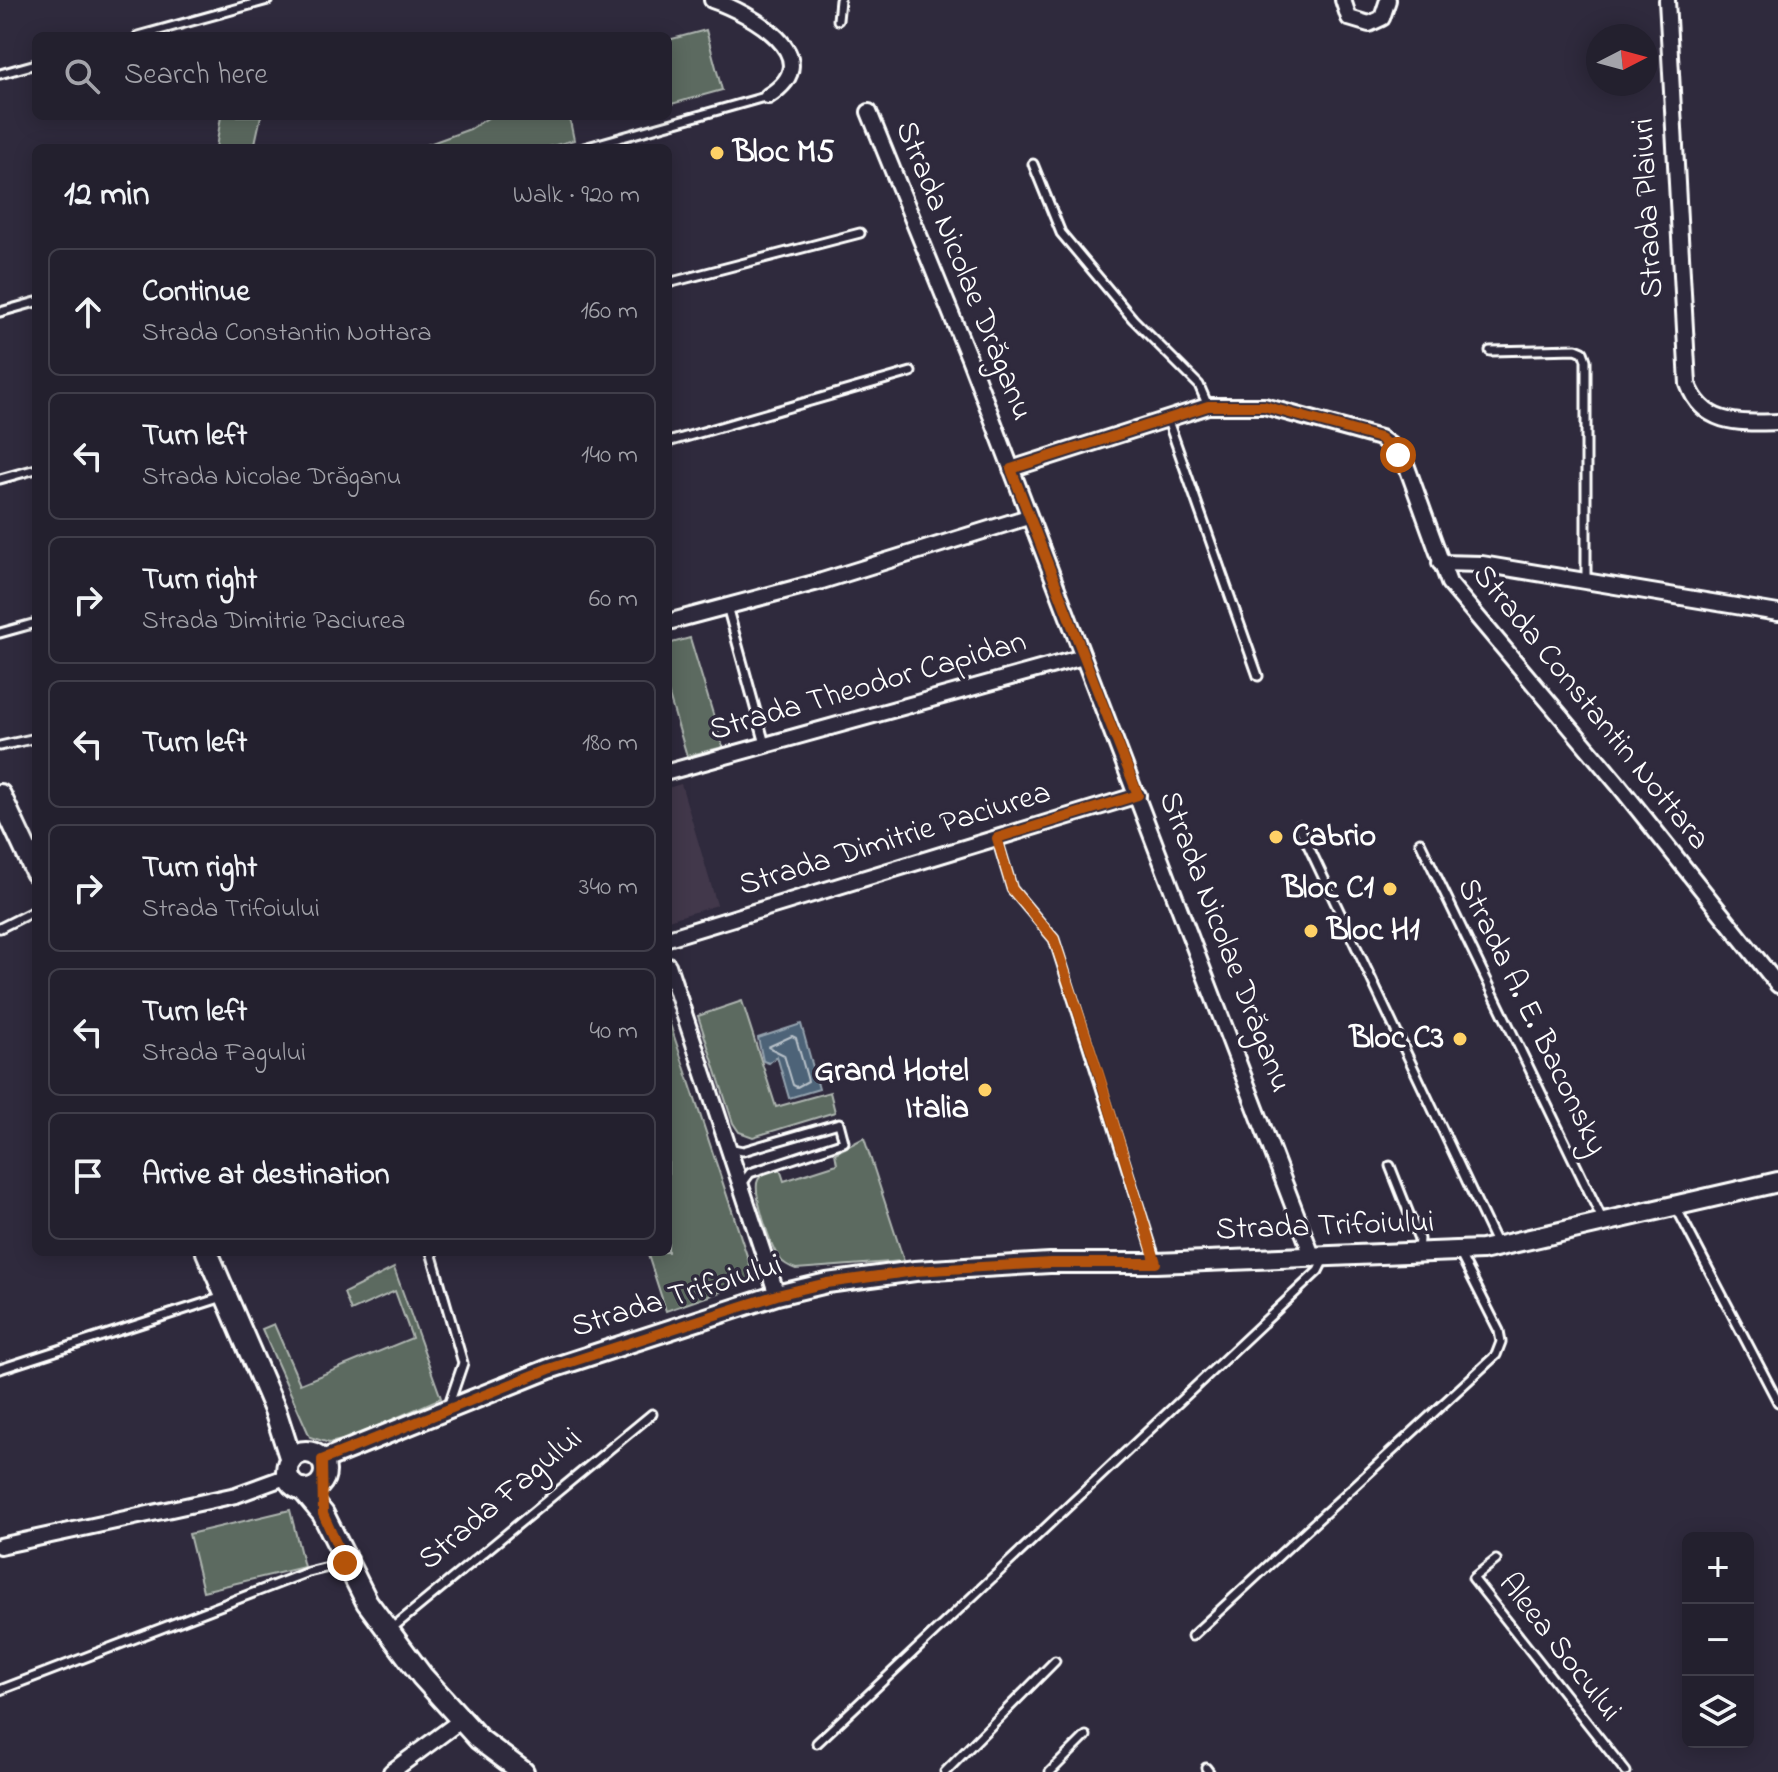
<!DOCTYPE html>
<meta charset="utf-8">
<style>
body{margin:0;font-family:"Indie Flower",sans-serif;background:#2f2d3a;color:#f1f3f6}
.controls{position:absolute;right:24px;bottom:24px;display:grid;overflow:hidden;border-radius:12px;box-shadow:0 4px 20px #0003}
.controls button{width:72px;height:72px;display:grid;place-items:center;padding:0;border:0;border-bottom:2px solid #403e4a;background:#23202e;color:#f1f3f6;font:40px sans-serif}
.compass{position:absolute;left:1586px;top:24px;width:72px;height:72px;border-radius:50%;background:#23202e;box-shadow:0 4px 20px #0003;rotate:84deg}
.stop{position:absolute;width:24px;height:24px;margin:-18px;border:6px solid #b45309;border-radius:50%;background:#fff}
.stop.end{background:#b45309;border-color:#fff;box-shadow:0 2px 8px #0008}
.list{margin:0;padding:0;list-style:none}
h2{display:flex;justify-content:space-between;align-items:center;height:104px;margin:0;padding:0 32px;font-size:34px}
h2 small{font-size:26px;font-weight:400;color:#a3a3aa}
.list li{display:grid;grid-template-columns:52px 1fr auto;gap:24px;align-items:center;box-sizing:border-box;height:128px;margin:0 16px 16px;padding:0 16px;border:2px solid #403e4a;border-radius:12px}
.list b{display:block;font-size:30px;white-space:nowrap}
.list p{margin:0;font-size:26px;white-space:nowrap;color:#a3a3aa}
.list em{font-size:26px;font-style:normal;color:#a3a3aa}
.icon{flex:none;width:44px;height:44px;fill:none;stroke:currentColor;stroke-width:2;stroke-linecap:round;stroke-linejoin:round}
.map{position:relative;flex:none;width:1778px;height:1772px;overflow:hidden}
.search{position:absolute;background:#23202e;box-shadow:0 4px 20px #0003;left:32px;top:32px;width:640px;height:88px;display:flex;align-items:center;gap:20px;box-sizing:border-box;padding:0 28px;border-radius:12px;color:#a3a3aa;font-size:30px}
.panel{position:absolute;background:#23202e;box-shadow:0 4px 20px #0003;left:32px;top:144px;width:640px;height:1112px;border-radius:12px}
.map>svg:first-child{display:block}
.built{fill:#43394c}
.green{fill:#5c6b61;stroke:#aeb5b0;stroke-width:2}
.water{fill:#4d6478;stroke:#94a2ae;stroke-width:2}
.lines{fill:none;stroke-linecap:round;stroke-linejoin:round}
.shore{stroke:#b8c1c9;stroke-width:2}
.service-casing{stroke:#fff;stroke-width:13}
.minor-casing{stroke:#fff;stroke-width:20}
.tertiary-casing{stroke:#fff;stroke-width:24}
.secondary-casing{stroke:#fff;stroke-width:26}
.service{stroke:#2f2a3d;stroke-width:7}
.minor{stroke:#2f2a3d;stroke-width:14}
.tertiary{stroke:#2f2a3d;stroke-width:18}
.secondary{stroke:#2f2a3d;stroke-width:20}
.route{stroke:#b45309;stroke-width:10}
.poi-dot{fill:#ffd166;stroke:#2f2a3d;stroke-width:3}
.labels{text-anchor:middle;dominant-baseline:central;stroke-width:7;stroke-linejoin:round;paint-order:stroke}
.poi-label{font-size:32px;font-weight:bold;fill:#fff;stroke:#2f2a3d;text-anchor:start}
.street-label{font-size:32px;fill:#fff;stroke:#2f2a3d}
</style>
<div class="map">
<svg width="1778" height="1772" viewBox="0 0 1778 1772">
<rect width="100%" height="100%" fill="#2f2a3d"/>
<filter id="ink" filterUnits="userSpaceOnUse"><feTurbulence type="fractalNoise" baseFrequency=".0125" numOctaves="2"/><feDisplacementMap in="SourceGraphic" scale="16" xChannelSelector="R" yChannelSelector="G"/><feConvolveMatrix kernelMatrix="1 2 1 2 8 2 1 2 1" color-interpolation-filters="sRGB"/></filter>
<g filter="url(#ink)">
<path class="built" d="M681,784L717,905L668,920V788Z"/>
<g class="green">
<path d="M706,30L722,90L668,105V40Z"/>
<path d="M221,116H261L254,148H216Z"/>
<path d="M491,116H569L574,140L545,148H418L470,129Z"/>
<path d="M690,638L723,747L687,756L668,692V644Z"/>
<path d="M742,1001L776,1107L830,1092L835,1112L753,1137L739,1132L733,1123L698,1016Z"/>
<path d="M668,1018L755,1280L666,1311L647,1252H668Z"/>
<path d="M864,1138L904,1261L796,1269C790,1267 784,1264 780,1259C771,1249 752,1191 758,1180C762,1172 772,1171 780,1169L784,1181L837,1164L835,1153Z"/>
<path d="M394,1268L441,1398L351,1438L329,1443L310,1437L262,1329L274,1324L300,1384L412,1338L395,1291L351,1311L344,1293Z"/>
<path d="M290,1510L304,1567L203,1591L189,1534Z"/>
</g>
<path class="water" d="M801,1024L819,1089L789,1098L777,1056L769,1063L763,1061L758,1038Z"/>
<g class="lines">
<path class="shore" d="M792,1036L796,1038L808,1081L797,1087L793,1085L784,1055L768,1047Z"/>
<g class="service-casing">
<g id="service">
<path d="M838,20L840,0"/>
<path d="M138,36L268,0"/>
<path d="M0,74L36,64"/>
<path d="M584,148L768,96"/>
<path d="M1033,164L1061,233L1133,319L1199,385L1208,406"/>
<path d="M668,283L860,233"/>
<path d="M0,312L36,302"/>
<path d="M1490,351L1576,349L1583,352L1586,360V580"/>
<path d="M1167,418L1258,676"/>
<path d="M668,442L911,372"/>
<path d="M0,479L36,469"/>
<path d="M727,606L765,744"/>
<path d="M0,633L36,623"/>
<path d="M0,746L36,738"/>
<path d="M1299,826L1497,1245"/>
<path d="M997,839L1012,889L1054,939L1156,1261"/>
<path d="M1420,842L1603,1221"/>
<path d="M0,928L36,910"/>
<path d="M728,1148L743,1151L839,1123L844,1142L750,1173L742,1184"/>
<path d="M1390,1166L1419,1239L1418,1251"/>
<path d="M1676,1207L1778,1402"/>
<path d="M431,1252L463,1363L448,1407"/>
<path d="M0,1369L223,1297"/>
<path d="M1496,1560L1473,1578L1626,1772"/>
<path d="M391,1629L652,1414"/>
<path d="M1192,1636L1496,1355L1501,1342L1499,1331L1460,1254"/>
<path d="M0,1690L308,1572L345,1563"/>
<path d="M817,1743L1318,1271L1325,1257"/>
<path d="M1206,1768L1209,1772"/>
<path d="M945,1772L1055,1661"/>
<path d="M1050,1772L1086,1736"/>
</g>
</g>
<g class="minor-casing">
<g id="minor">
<path d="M712,0C748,12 831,57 768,96"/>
<path d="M1343,0L1349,18L1369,24L1382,18L1388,0"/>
<path d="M1667,0L1688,384C1703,426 1740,423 1778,422"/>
<path d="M869,112L969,358L1313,1258"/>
<path d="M1011,469L1208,406H1264L1380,438L1390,445L1407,467L1449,583L1617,783L1778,985"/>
<path d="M1440,563L1482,564L1778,613"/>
<path d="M668,622L822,581L1028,517"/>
<path d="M668,772L1083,657"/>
<path d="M668,938L1138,795"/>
<path d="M668,965L777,1295"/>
<path d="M0,1546L236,1495L288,1476"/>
<path d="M391,1772L460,1721"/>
</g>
</g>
<g class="tertiary-casing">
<path id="tertiary" d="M322,1460L549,1369L777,1295L827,1283L915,1271L1050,1263H1156L1482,1250L1778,1182"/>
</g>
<g class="secondary-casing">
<g id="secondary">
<path d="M0,795L36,872"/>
<path d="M207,1252L275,1410L291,1460"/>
<circle cx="306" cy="1471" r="19"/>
<path d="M302,1489L323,1514L367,1602L422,1676L479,1739L523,1772"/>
</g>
</g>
<use href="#service" class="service"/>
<use href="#minor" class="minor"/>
<use href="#tertiary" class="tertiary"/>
<use href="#secondary" class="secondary"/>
</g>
</g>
<g class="lines" filter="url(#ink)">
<path class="route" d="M345,1563L323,1514L322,1460L549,1369L777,1295L827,1283L915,1271L1050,1263H1156L1099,1074L1054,939L1012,889L997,838L1138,795L1011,469L1208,406H1264L1380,438L1398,455"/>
</g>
<g class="poi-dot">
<circle cx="717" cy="153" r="8"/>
<circle cx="1276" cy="837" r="8"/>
<circle cx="1390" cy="889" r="8"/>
<circle cx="1311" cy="931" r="8"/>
<circle cx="1460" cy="1039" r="8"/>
<circle cx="985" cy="1090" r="8"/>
</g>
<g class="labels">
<g class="poi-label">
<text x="733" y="153">Bloc M5</text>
<text x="1292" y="837">Cabrio</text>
<text x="1374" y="889" text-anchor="end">Bloc C1</text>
<text x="1327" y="931">Bloc H1</text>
<text x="1444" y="1039" text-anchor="end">Bloc C3</text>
<text x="969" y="1072" text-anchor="end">Grand Hotel<tspan x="969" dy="37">Italia</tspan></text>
</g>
<g class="street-label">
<text transform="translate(1649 208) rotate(-93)">Strada Plaiuri</text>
<text transform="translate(963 271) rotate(68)">Strada Nicolae Drăganu</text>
<text transform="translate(868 687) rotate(-16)">Strada Theodor Capidan</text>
<text transform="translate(1590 708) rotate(51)">Strada Constantin Nottara</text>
<text transform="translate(895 840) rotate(-17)">Strada Dimitrie Paciurea</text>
<text transform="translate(1224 942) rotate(69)">Strada Nicolae Drăganu</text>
<text transform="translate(1531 1017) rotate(64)">Strada A. E. Baconsky</text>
<text transform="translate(1325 1227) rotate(-2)">Strada Trifoiului</text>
<text transform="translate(677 1297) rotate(-17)">Strada Trifoiului</text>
<text transform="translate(501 1500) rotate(-40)">Strada Fagului</text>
<text transform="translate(1559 1648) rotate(52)">Aleea Socului</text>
</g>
</g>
</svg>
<div class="controls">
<button>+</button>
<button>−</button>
<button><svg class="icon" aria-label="layers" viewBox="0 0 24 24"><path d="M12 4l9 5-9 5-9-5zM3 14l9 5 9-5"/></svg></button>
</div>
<svg class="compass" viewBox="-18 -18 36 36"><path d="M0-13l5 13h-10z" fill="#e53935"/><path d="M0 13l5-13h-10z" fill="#a3a3aa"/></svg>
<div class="stop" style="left:1398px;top:455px"></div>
<div class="stop end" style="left:345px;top:1563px"></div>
<div class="search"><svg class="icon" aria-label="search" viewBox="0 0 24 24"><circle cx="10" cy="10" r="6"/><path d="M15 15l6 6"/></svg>Search here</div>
<section class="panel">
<h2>12 min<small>Walk · 920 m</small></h2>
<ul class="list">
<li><svg class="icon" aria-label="ahead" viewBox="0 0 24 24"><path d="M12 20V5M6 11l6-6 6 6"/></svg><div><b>Continue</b><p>Strada Constantin Nottara</p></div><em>160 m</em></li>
<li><svg class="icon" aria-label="left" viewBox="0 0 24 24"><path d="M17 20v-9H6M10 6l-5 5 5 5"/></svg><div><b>Turn left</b><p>Strada Nicolae Drăganu</p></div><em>140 m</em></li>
<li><svg class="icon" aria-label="right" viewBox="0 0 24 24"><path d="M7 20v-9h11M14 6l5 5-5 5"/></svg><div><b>Turn right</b><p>Strada Dimitrie Paciurea</p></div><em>60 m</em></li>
<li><svg class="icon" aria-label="left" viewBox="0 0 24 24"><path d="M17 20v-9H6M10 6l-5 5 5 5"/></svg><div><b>Turn left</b></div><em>180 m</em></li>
<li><svg class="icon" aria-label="right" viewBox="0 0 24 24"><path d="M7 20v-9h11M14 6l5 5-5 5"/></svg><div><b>Turn right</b><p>Strada Trifoiului</p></div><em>340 m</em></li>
<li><svg class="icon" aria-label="left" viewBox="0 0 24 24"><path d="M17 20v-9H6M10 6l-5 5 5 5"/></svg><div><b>Turn left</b><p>Strada Fagului</p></div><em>40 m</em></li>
<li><svg class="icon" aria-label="arrive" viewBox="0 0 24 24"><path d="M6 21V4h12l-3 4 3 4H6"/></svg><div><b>Arrive at destination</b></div></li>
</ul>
</section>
</div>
